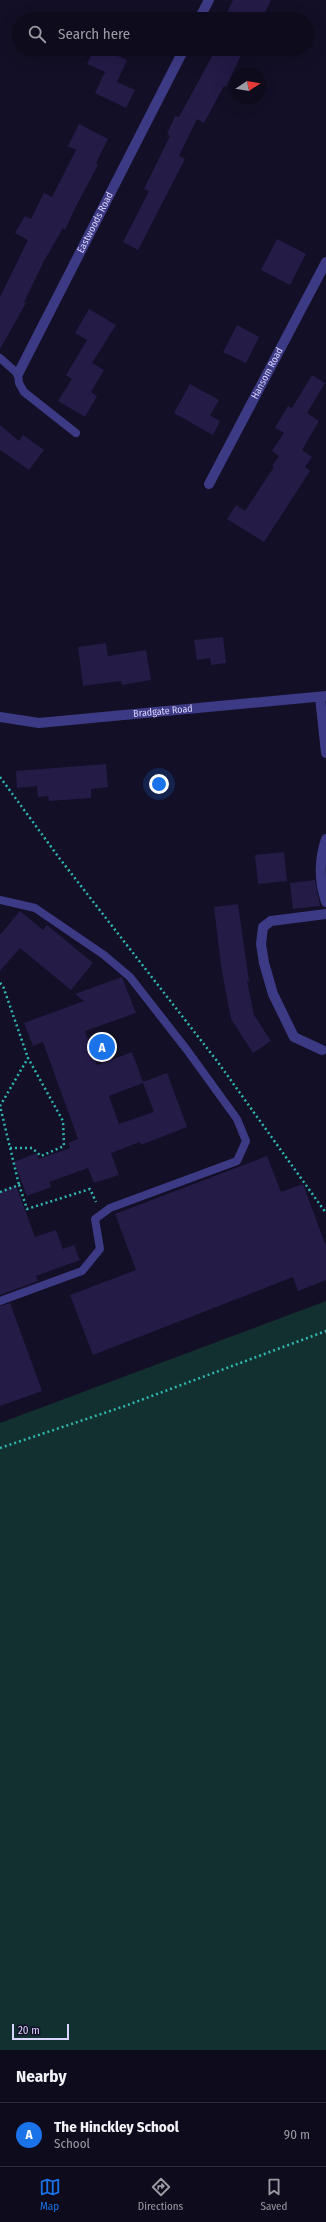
<!DOCTYPE html>
<style>
body{margin:0;font-family:"Fira Sans Condensed",sans-serif;background:#1c1929;color:#f1f3f6}
.compass{position:absolute;left:230px;top:68px;width:36px;height:36px;border-radius:50%;background:#0e0b1c;box-shadow:0 4px 16px #0002;rotate:78deg}
.scale{position:absolute;left:12px;bottom:10px;width:57px;box-sizing:border-box;padding-left:4px;border:2px solid #d9d4ff;border-top:0;font-size:11px;line-height:14px;white-space:nowrap;color:#d9d4ff;-webkit-text-stroke:3px #130f26;paint-order:stroke}
.you{position:absolute;left:159px;top:784px;width:14px;height:14px;margin:-10px;border:3px solid #fff;border-radius:50%;background:#1a73e8;box-shadow:0 0 0 6px #1a73e833}
.badge{display:grid;place-items:center;width:26px;height:26px;border-radius:50%;background:#1a73e8;color:#fff;font-size:13px;font-weight:700}
.pin{position:absolute;translate:-50% -50%;border:2px solid #fff;box-shadow:0 1px 4px #0006}
.list{margin:0;padding:0;list-style:none}
h2{display:flex;justify-content:space-between;align-items:center;height:52px;margin:0;padding:0 16px;font-size:17px}
h2 small{font-size:13px;font-weight:400;color:#9b9ba3}
.list li{display:grid;grid-template-columns:26px 1fr auto;gap:12px;align-items:center;box-sizing:border-box;height:64px;padding:0 16px;border-top:1px solid #2e2b3b}
.list b{display:block;font-size:15px;white-space:nowrap}
.list p{margin:0;font-size:13px;white-space:nowrap;color:#9b9ba3}
.list em{font-size:13px;font-style:normal;color:#9b9ba3}
.icon{flex:none;width:22px;height:22px;fill:none;stroke:currentColor;stroke-width:2;stroke-linecap:round;stroke-linejoin:round}
.map{position:relative;flex:none;width:326px;height:2050px;overflow:hidden}
.search{position:absolute;background:#0e0b1c;box-shadow:0 4px 16px #0002;left:12px;right:12px;top:12px;height:44px;display:flex;align-items:center;gap:10px;box-sizing:border-box;padding:0 14px;border-radius:22px;color:#9b9ba3;font-size:15px}
.sheet{height:116px;background:#0e0b1c}
nav{display:flex;justify-content:space-around;align-items:center;box-sizing:border-box;height:56px;border-top:1px solid #2e2b3b;background:#0e0b1c;font-size:11px;color:#9b9ba3}
nav a{display:grid;justify-items:center;gap:2px}
nav .on{color:#1a73e8}
.map>svg:first-child{display:block}
.green{fill:#12302f}
.building{fill:#241b47;fill-rule:evenodd}
.lines{fill:none;stroke-linecap:round;stroke-linejoin:round}
.path{stroke:#2fb8b0;stroke-width:2.5;stroke-dasharray:2 3;stroke-linecap:butt}
.lane{stroke:#3d3a85;stroke-width:8}
.street{stroke:#3d3a85;stroke-width:10}
.labels{text-anchor:middle;dominant-baseline:central;stroke-width:3.5;stroke-linejoin:round;paint-order:stroke}
.street-label{font-size:10px;fill:#d9d4ff;stroke:#130f26}
</style>
<div class="map">
<svg width="326" height="2050" viewBox="0 0 326 2050">
<rect width="100%" height="100%" fill="#130f26"/>
<path class="green" d="M326,1301V2050H0V1423Z"/>
<g class="building">
<path d="M233,0H271L262,19H224Z"/>
<path d="M94,49H102L127,60L117,82L135,90L126,108L95,93L105,72L87,64Z"/>
<path d="M216,49H244L226,87L224,86L204,123L197,119L179,156L185,159L138,250L123,242L149,191L144,189L170,136L167,134L175,116L179,117Z"/>
<path d="M79,124L108,139L96,163L98,165L75,208L65,230L63,228L44,261L24,302L26,303L0,349V297L28,240L15,233L25,216L31,219L44,193L52,197L76,150L68,146Z"/>
<path d="M277,239L306,254L290,285L261,270Z"/>
<path d="M89,309L116,325L92,363L104,370L91,392L97,396L85,417L58,401L72,379L66,375L87,340L75,333Z"/>
<path d="M237,325L259,337L246,363L223,352Z"/>
<path d="M312,375L325,383L307,413L319,421L302,450L312,457L305,467L310,471L264,542L227,519L236,505L245,511L274,467L272,466L279,456L272,451L284,433L275,428L288,406L292,408Z"/>
<path d="M190,384L219,400L210,415L220,421L213,435L174,413Z"/>
<path d="M0,425L19,441L23,435L44,450L29,470L0,450Z"/>
<path d="M223,637L226,663L211,665L210,658L197,660L194,640Z"/>
<path d="M106,643L108,656L146,650L151,680L122,685L121,681L83,686L78,647Z"/>
<path d="M106,764L108,787L91,789V798L49,801L48,796L38,797L37,786L17,788L16,771Z"/>
<path d="M284,852L287,881L258,884L255,855Z"/>
<path d="M315,880L320,906L293,909L290,883Z"/>
<path d="M238,904L249,981H247L254,1015L271,1041L253,1053L231,1019L221,966L214,907Z"/>
<path d="M20,911L43,930L47,925L93,963L71,990L20,948L0,971V935Z"/>
<path d="M122,977L136,1013L85,1031L97,1065L132,1052L143,1082L167,1073L187,1127L141,1145L140,1142L111,1153L119,1175L94,1183L88,1168L49,1182L51,1187L27,1196L14,1162L37,1153L39,1159L70,1148L68,1143L78,1139L43,1042L33,1046L24,1023L84,1001L75,994ZM143,1083L154,1112L119,1124L109,1096Z"/>
<path d="M267,1156L281,1192L303,1184L326,1246V1280L298,1291L293,1277L93,1355L70,1295L136,1270L115,1214Z"/>
<path d="M16,1186L35,1237L56,1230L63,1249L74,1245L80,1260L36,1276L38,1281L0,1295V1192Z"/>
<path d="M10,1303L42,1391L0,1406V1306Z"/>
</g>
<g class="lines">
<g class="path">
<path d="M0,777L60,859L217,1061L326,1213"/>
<path d="M0,983L3,986L28,1058"/>
<path d="M10,1148H32L41,1156L64,1146L63,1121L28,1058L0,1106L19,1185"/>
<path d="M0,1192L19,1185L27,1209L90,1189L96,1202"/>
<path d="M0,1448L125,1406L326,1331"/>
</g>
<g class="lane">
<path d="M0,358L18,374L19,383L24,392L76,433"/>
<path d="M0,900L35,908L104,955L130,977L187,1050L237,1119L246,1141L237,1161L110,1208L95,1219L100,1249L82,1271L0,1301"/>
</g>
<g class="street">
<path d="M199,19L209,0"/>
<path id="s1" d="M18,374L184,49"/>
<path id="s2" d="M209,484L326,262"/>
<path d="M320,697L326,753"/>
<path id="s3" d="M0,717L39,723L326,696"/>
<path d="M326,839C319,860 319,881 326,902"/>
<path d="M322,1050L294,1037L273,994L264,963L261,944L263,927L271,921L326,914"/>
</g>
</g>
<g class="labels">
<g class="street-label">
<text stroke="none"><textPath href="#s1" startOffset="170">Eastwoods Road</textPath></text>
<text stroke="none"><textPath href="#s2" startOffset="125">Hansom Road</textPath></text>
<text stroke="none"><textPath href="#s3" startOffset="164">Bradgate Road</textPath></text>
</g>
</g>
</svg>
<svg class="compass" viewBox="-18 -18 36 36"><path d="M0-13l5 13h-10z" fill="#e53935"/><path d="M0 13l5-13h-10z" fill="#9b9ba3"/></svg>
<div class="scale">20 m</div>
<div class="you"></div>
<div class="pin badge" style="left:102px;top:1047px">A</div>
<div class="search"><svg class="icon" aria-label="search" viewBox="0 0 24 24"><circle cx="10" cy="10" r="6"/><path d="M15 15l6 6"/></svg>Search here</div>
</div>
<section class="sheet">
<h2>Nearby<small></small></h2>
<ul class="list">
<li><span class="badge">A</span><div><b>The Hinckley School</b><p>School</p></div><em>90 m</em></li>
</ul>
</section>
<nav>
<a class="on"><svg class="icon" aria-label="map" viewBox="0 0 24 24"><path d="M3 6l6-2 6 2 6-2v14l-6 2-6-2-6 2zM9 4v14M15 6v14"/></svg>Map</a>
<a><svg class="icon" aria-label="directions" viewBox="0 0 24 24"><path d="M12 3l9 9-9 9-9-9zM9 14v-3h6M13 9l2 2-2 2"/></svg>Directions</a>
<a><svg class="icon" aria-label="saved" viewBox="0 0 24 24"><path d="M7 4h10v16l-5-4-5 4z"/></svg>Saved</a>
</nav>
